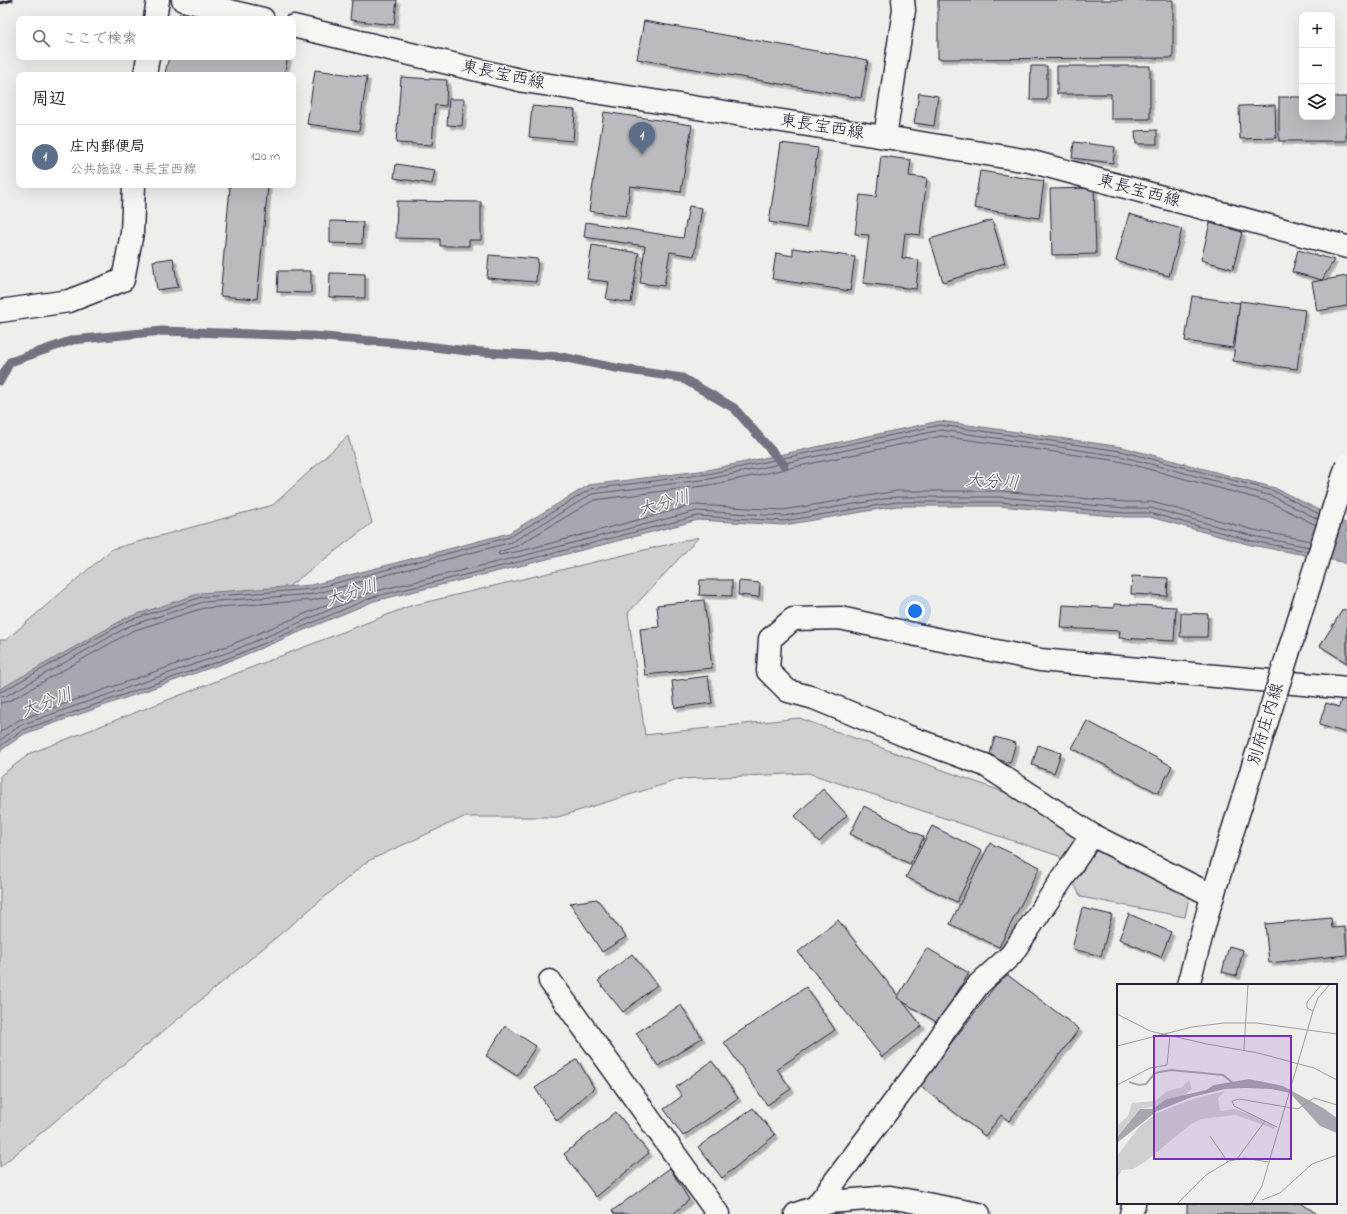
<!DOCTYPE html>
<html lang="ja">
<meta charset="utf-8">
<style>
body{margin:0;font-family:"Indie Flower","Klee One",sans-serif;background:#f2f2f2;color:#202124}
.controls{position:absolute;right:12px;top:12px;display:grid;overflow:hidden;border-radius:8px;box-shadow:0 4px 16px #0002}
.controls button{width:36px;height:36px;display:grid;place-items:center;padding:0;border:0;border-bottom:1px solid #e0e0e0;background:#fff;color:#202124;font:20px sans-serif}
.you{position:absolute;left:915px;top:611px;width:14px;height:14px;margin:-10px;border:3px solid #fff;border-radius:50%;background:#1a73e8;box-shadow:0 0 0 6px #1a73e833}
.badge{display:grid;place-items:center;width:26px;height:26px;border-radius:50%;background:#0f766e;color:#fff;font-size:13px;font-weight:700}
.pin{position:absolute;translate:-50% -33px;filter:drop-shadow(0 1px 2px #0008)}
.pin::after{content:'';position:absolute;top:21px;width:14px;height:12px;background:inherit;clip-path:polygon(0 0,100% 0,50% 100%)}
.list{margin:0;padding:0;list-style:none}
h2{display:flex;justify-content:space-between;align-items:center;height:52px;margin:0;padding:0 16px;font-size:17px}
h2 small{font-size:13px;font-weight:400;color:#757577}
.list li{display:grid;grid-template-columns:26px 1fr auto;gap:12px;align-items:center;box-sizing:border-box;height:64px;padding:0 16px;border-top:1px solid #e0e0e0}
.list b{display:block;font-size:15px;white-space:nowrap}
.list p{margin:0;font-size:13px;white-space:nowrap;color:#757577}
.list em{font-size:13px;font-style:normal;color:#757577}
.icon{flex:none;width:22px;height:22px;fill:none;stroke:currentColor;stroke-width:2;stroke-linecap:round;stroke-linejoin:round}
.map{position:relative;flex:none;width:1347px;height:1214px;overflow:hidden}
.search{position:absolute;background:#fff;box-shadow:0 4px 16px #0002;left:16px;top:16px;width:280px;height:44px;display:flex;align-items:center;gap:10px;box-sizing:border-box;padding:0 14px;border-radius:8px;color:#757577;font-size:15px}
.panel{position:absolute;background:#fff;box-shadow:0 4px 16px #0002;left:16px;top:72px;width:280px;height:116px;border-radius:8px}
.map>svg:first-child{display:block}
.green{fill:#d0d0d1;stroke:#797986}
.water{fill:#a7a7af;stroke:#727281}
.lines{fill:none;stroke-linecap:round;stroke-linejoin:round}
.shore{stroke:#575769;stroke-width:1}
.stream{stroke:#727281;stroke-width:9}
.building{fill:#bbbbbf;stroke:#22223b;filter:url(#shadow)}
.minor-casing{stroke:#22223b;stroke-width:25}
.secondary-casing{stroke:#22223b;stroke-width:25}
.primary-casing{stroke:#22223b;stroke-width:25}
.minor{stroke:#f6f6f2;stroke-width:22}
.secondary{stroke:#f6f6f2;stroke-width:22}
.primary{stroke:#f6f6f2;stroke-width:22}
.rail{stroke:#22223b;stroke-width:3}
.primary-bridge-casing{stroke:#22223b;stroke-width:25;stroke-linecap:butt}
.primary-bridge{stroke:#f6f6f2;stroke-width:22}
.labels{text-anchor:middle;dominant-baseline:central;stroke-width:3;stroke-linejoin:round;paint-order:stroke}
.street-label{font-size:17px;fill:#22223b;stroke:#f6f6f2}
.water-label{font-size:18px;font-style:italic;fill:#575769;stroke:#f6f6f2}
.inset-river{fill:none;stroke:#a7a7af;stroke-width:2}
.inset-road{fill:none;stroke:#9c9ca5;stroke-width:1}
.view{fill:#7b2cbf;fill-opacity:0.15;stroke:#7b2cbf;stroke-width:2}
.inset-edge{fill:none;stroke:#22223b;stroke-width:2}
</style>
<div class="map">
<svg width="1347" height="1214" viewBox="0 0 1347 1214">
<defs>
<filter id="shadow"><feDropShadow dx="3.5" dy="3.5" stdDeviation="0" flood-color="#0004"/></filter>
</defs>
<rect width="100%" height="100%" fill="#eeeeeb"/>
<filter id="ink" filterUnits="userSpaceOnUse"><feTurbulence type="fractalNoise" baseFrequency=".025" numOctaves="2"/><feDisplacementMap in="SourceGraphic" scale="8" xChannelSelector="R" yChannelSelector="G"/><feConvolveMatrix kernelMatrix="1 2 1 2 8 2 1 2 1" color-interpolation-filters="sRGB"/></filter>
<g filter="url(#ink)">
<g class="green">
<path d="M348,436L372,523L288,587L192,596L0,690V640H6L112,549L273,505Z"/>
<path d="M699,537L628,613L645,735L799,718L1084,821L1190,893L1185,917L1081,897L1059,856L808,773L681,779L558,817H464L368,861L0,1167V776L31,753L410,606Z"/>
</g>
<path class="water" d="M940,421L1122,447L1275,488L1347,524V566L1343,562L1251,545L1150,517H1125L999,506H897L784,525L698,520L528,564L374,601L235,659L24,734L0,751V689L126,618L201,593L312,585L509,533L589,485L707,470Z"/>
<g class="lines">
<g class="shore">
<path d="M1311,541L1254,530L1152,502H1125L1000,491H897L783,510L694,505L525,550L500,555L498,554L499,552L517,546L594,500L710,485L941,436L1119,461L1270,502L1316,525"/>
<path d="M0,692L3,691L127,621L202,597L313,589L510,537L591,489L708,474L940,425L1121,451L1274,491L1319,514"/>
<path d="M0,697L6,696L129,626L203,602L314,594L512,542L592,494L709,479L941,430L1120,456L1272,496L1318,519"/>
<path d="M0,703L9,701L132,631L197,610L205,608L314,600L347,592L349,593L348,596L230,645L19,720L0,732"/>
<path d="M0,740L21,725L232,651L372,592L526,555L697,511L784,516L896,497H999L1125,508H1151L1253,536L1309,547"/>
<path d="M0,746L23,730L234,656L373,597L527,560L697,516L784,521L897,502H999L1125,513H1150L1252,541L1307,551"/>
</g>
<path class="stream" d="M0,381L10,362L73,340L162,331L312,336L410,344L467,351L562,357L616,368L682,378L734,408L784,465"/>
</g>
<g class="building">
<path d="M352,0H397L394,25L350,20Z"/>
<path d="M938,0H1173V58L938,59Z"/>
<path d="M179,14L198,19H178Z"/>
<path d="M644,21L868,60L861,98L637,59Z"/>
<path d="M169,57H288L284,75H173L165,73Z"/>
<path d="M1031,66H1047V100H1030Z"/>
<path d="M1057,66H1150V119H1111V94H1057Z"/>
<path d="M315,70L367,77L359,131L307,124Z"/>
<path d="M401,77L447,80L446,106L435,105L432,145L396,143Z"/>
<path d="M919,93L938,96L934,126L914,123Z"/>
<path d="M1279,97H1302V117H1332V97H1346V141H1279Z"/>
<path d="M449,99H464L462,126L447,125Z"/>
<path d="M1275,105L1276,138L1240,139L1239,106Z"/>
<path d="M532,106L575,110L573,141L529,137Z"/>
<path d="M604,112L692,125L681,192L630,186L626,216L589,211Z"/>
<path d="M1157,130V144H1136L1135,131Z"/>
<path d="M1074,142L1115,147L1113,163L1072,158Z"/>
<path d="M781,143L818,148L806,228L769,222Z"/>
<path d="M881,156L911,160L909,176L927,178L920,235L905,233L902,258L919,260L916,289L863,283L869,235L855,234L860,195L876,197Z"/>
<path d="M396,164L435,170L432,184L394,178Z"/>
<path d="M980,171L1044,181L1039,218L974,208Z"/>
<path d="M224,185H268L257,299L220,296L230,187Z"/>
<path d="M1094,188L1096,254L1052,255L1050,189Z"/>
<path d="M397,201L481,202V240H469V246H440V239L396,238Z"/>
<path d="M689,206L702,208L694,256L670,252L664,286L640,283L645,246L584,237L586,222L683,238Z"/>
<path d="M1129,214L1182,229L1169,276L1116,261Z"/>
<path d="M992,220L1005,263L943,282L930,239Z"/>
<path d="M330,221L363,222L362,244L330,243Z"/>
<path d="M1210,223L1242,232L1233,269L1201,260Z"/>
<path d="M592,245L639,253L631,303L606,299L609,282L587,279Z"/>
<path d="M793,248L855,257L850,291L772,279L776,253L793,256Z"/>
<path d="M1298,250L1334,260L1322,280L1292,272Z"/>
<path d="M489,255L538,259L536,282L487,278Z"/>
<path d="M173,258L178,287L157,290L153,261Z"/>
<path d="M278,271H311V293L277,292Z"/>
<path d="M330,273L365,274V298L329,297Z"/>
<path d="M1347,276V306L1317,311L1312,282Z"/>
<path d="M1192,296L1240,303L1233,348L1185,341Z"/>
<path d="M1240,301L1305,310L1297,369L1233,361Z"/>
<path d="M1132,576L1168,578L1167,596L1131,594Z"/>
<path d="M700,580H732V596L699,595Z"/>
<path d="M739,581L760,583L759,597L738,595Z"/>
<path d="M704,600L712,668L645,675L640,629L659,627L657,605Z"/>
<path d="M1114,604L1176,607L1174,641L1119,638L1120,631L1061,628L1063,605L1114,608Z"/>
<path d="M1343,609L1347,611V663L1320,646Z"/>
<path d="M1181,613L1208,614L1207,637H1180Z"/>
<path d="M708,676L712,703L675,708L672,681Z"/>
<path d="M1342,696L1347,698V733L1319,725L1326,703L1339,707Z"/>
<path d="M1087,721L1172,766L1158,793L1072,748Z"/>
<path d="M995,737L1016,743L1010,763L989,757Z"/>
<path d="M1038,745L1061,753L1054,773L1032,765Z"/>
<path d="M823,789L847,815L819,842L795,816Z"/>
<path d="M864,806L924,837L910,864L850,834Z"/>
<path d="M932,826L982,851L957,902L906,877Z"/>
<path d="M990,843L1040,867L999,947L950,924Z"/>
<path d="M597,899L626,937L602,952L570,903Z"/>
<path d="M1082,908L1112,915L1101,956L1072,949Z"/>
<path d="M1129,914L1171,932L1161,957L1119,939Z"/>
<path d="M1331,918L1332,928L1345,927L1347,955L1269,963L1265,924Z"/>
<path d="M838,920L922,1026L882,1057L798,952Z"/>
<path d="M1229,946L1243,950L1237,976L1222,972Z"/>
<path d="M927,948L969,973L938,1023L897,998Z"/>
<path d="M632,954L657,985L623,1012L598,981Z"/>
<path d="M1005,973L1079,1029L1009,1121L1001,1115L985,1136L919,1085Z"/>
<path d="M806,987L835,1030L777,1069L791,1089L767,1105L724,1042Z"/>
<path d="M681,1005L702,1038L658,1066L636,1033Z"/>
<path d="M505,1026L536,1046L517,1076L486,1056Z"/>
<path d="M577,1059L594,1088L557,1121L535,1088Z"/>
<path d="M712,1061L738,1098L683,1136L664,1109L682,1096L676,1087Z"/>
<path d="M753,1108L775,1135L722,1178L698,1147Z"/>
<path d="M616,1112L649,1153L596,1197L564,1154Z"/>
<path d="M670,1168L689,1200L673,1214H615L612,1211Z"/>
<path d="M1187,1203H1301L1317,1214H1187Z"/>
</g>
<g class="lines">
<g class="minor-casing">
<g id="minor">
<path d="M155,19L158,0"/>
<path d="M145,75L148,57"/>
<path d="M885,137L904,10L903,0"/>
<path d="M0,311L69,301L123,280L132,233L134,185"/>
<path d="M1213,896L1092,835L985,765L904,735L814,698L788,691L768,671L770,639L793,619L840,618L917,635L1040,660L1347,688"/>
<path d="M550,981L718,1214"/>
<path d="M815,1208L924,1062L945,1030L979,984L1011,955L1092,835"/>
<path d="M796,1214L830,1202L890,1197L979,1214"/>
</g>
</g>
<g class="secondary-casing">
<g id="secondary">
<path d="M183,0L263,19"/>
<path d="M293,26L524,81L885,137L1029,161L1347,247"/>
</g>
</g>
<g class="primary-casing">
<g id="primary">
<path d="M1188,985L1209,908L1237,817"/>
<path d="M1131,1214L1134,1203"/>
</g>
</g>
<use href="#minor" class="minor"/>
<use href="#secondary" class="secondary"/>
<use href="#primary" class="primary"/>
<path class="rail" d="M0,3L12,0"/>
<g class="primary-bridge-casing">
<path id="primary-bridge" d="M1237,817L1347,465"/>
</g>
<use href="#primary-bridge" class="primary-bridge"/>
</g>
</g>
<g class="labels">
<g class="street-label">
<text transform="translate(503 75) rotate(12)">東長宝西線</text>
<text transform="translate(822 127) rotate(9)">東長宝西線</text>
<text transform="translate(1139 191) rotate(15)">東長宝西線</text>
<text transform="translate(1266 724) rotate(-73)">別府庄内線</text>
</g>
<g class="water-label">
<text transform="translate(992 483) rotate(4)">大分川</text>
<text transform="translate(664 505) rotate(-16)">大分川</text>
<text transform="translate(352 594) rotate(-18)">大分川</text>
<text transform="translate(47 704) rotate(-20)">大分川</text>
</g>
</g>
<g transform="translate(1117 984)">
<rect width="220" height="220" fill="#eeeeeb"/>
<path d="M72,96L75,105L66,112L57,113L36,123L23,125L0,152V142L11,132L15,119L38,117L49,108L65,103ZM108,107L101,114L103,127L118,125L147,136L158,143L157,145L119,131L84,135L74,140L28,178L16,185L5,186L0,195V172L23,142L40,129L79,114Z" fill="#d0d0d1"/>
<path d="M132,95L166,102L206,124L220,134V149L203,142L173,109L154,105L128,104L108,105L75,113L40,127L0,159V153L23,125H35L50,115L89,106L97,101Z" fill="#a7a7af"/>
<path class="inset-river" d="M12,98L22,101L29,100L38,89L54,86L106,91L116,99"/>
<path class="inset-road" d="M196,27L190,24V18L205,0M0,30L33,47L90,60L141,69L197,84L220,96M0,62L75,43L107,39H139L220,50M127,66L131,0M0,101L33,84L50,81L53,52M160,143L117,122L115,117L122,115L181,125L197,114L220,121M93,152L111,178M120,175L148,137M145,216L163,209L195,180L220,171M60,220L89,191L112,177L127,174L151,178M134,220L145,202L196,27L201,14L213,0"/>
<path class="view" d="M37,52H174V175H37Z"/>
<rect width="220" height="220" class="inset-edge"/>
</g>
</svg>
<div class="controls">
<button>+</button>
<button>−</button>
<button><svg class="icon" aria-label="layers" viewBox="0 0 24 24"><path d="M12 4l9 5-9 5-9-5zM3 14l9 5 9-5"/></svg></button>
</div>
<div class="you"></div>
<div class="pin badge" style="left:642px;top:155px;background:#5c6f8a">1</div>
<div class="search"><svg class="icon" aria-label="search" viewBox="0 0 24 24"><circle cx="10" cy="10" r="6"/><path d="M15 15l6 6"/></svg>ここで検索</div>
<section class="panel">
<h2>周辺<small></small></h2>
<ul class="list">
<li><span class="badge" style="background:#5c6f8a">1</span><div><b>庄内郵便局</b><p>公共施設 · 東長宝西線</p></div><em>120 m</em></li>
</ul>
</section>
</div>
